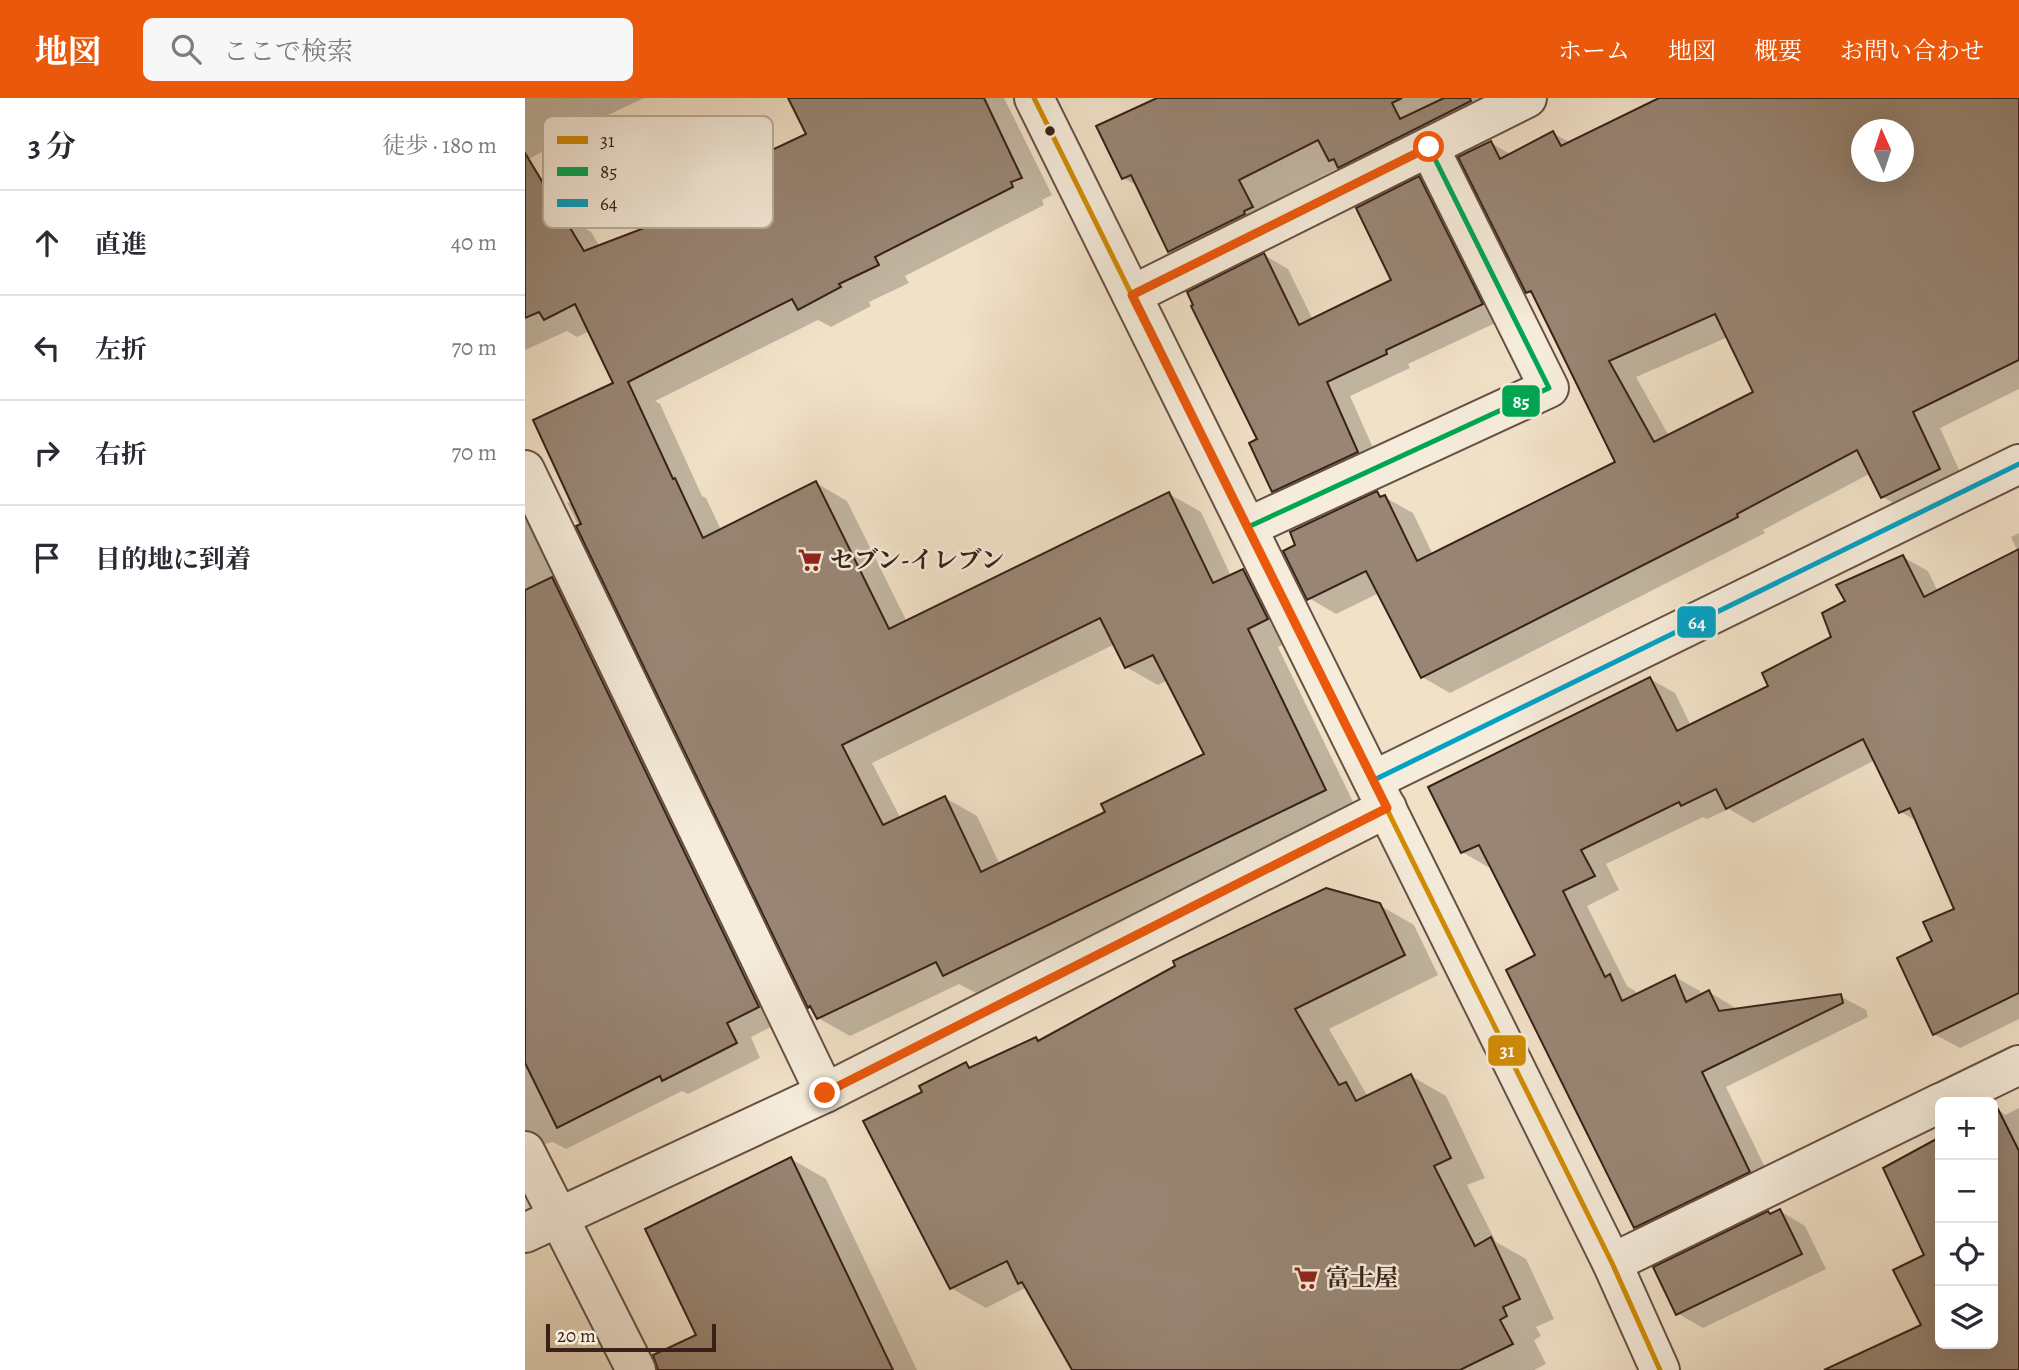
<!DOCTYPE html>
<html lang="ja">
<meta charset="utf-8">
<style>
body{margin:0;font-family:Alegreya,"Noto Serif JP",serif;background:#f7f7f7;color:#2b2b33}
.controls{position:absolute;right:21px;bottom:21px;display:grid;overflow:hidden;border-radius:10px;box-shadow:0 7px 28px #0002}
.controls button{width:63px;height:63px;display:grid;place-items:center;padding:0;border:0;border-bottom:2px solid #e1e1e2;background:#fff;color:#2b2b33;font:35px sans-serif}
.compass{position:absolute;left:1326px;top:21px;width:63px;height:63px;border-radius:50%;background:#fff;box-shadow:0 7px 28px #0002;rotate:357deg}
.scale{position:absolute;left:21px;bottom:18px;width:170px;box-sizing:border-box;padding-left:7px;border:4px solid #382118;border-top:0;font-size:19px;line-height:24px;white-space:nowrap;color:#382118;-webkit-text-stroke:5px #f6ecdb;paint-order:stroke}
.stop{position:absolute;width:21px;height:21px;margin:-16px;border:5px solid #ea580c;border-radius:50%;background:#fff}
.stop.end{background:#ea580c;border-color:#fff;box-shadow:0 2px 7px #0008}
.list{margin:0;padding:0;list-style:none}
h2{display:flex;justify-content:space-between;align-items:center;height:91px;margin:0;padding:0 28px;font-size:30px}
h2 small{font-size:23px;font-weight:400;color:#7c7c81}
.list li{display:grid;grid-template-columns:46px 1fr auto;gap:21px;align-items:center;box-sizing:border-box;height:105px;padding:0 28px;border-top:2px solid #e1e1e2}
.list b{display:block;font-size:26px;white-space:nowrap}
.list em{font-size:23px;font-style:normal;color:#7c7c81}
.icon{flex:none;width:38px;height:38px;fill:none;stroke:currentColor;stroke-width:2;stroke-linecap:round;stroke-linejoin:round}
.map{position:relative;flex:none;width:1494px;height:1272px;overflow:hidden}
header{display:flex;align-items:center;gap:42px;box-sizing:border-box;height:98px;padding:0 35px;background:#ea580c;color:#fff}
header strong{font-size:33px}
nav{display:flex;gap:38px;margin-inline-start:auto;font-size:24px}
.search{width:490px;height:63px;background:#f7f7f7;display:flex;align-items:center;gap:18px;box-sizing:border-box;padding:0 24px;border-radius:10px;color:#7c7c81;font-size:26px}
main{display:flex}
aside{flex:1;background:#fff}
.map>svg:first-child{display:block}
.shadow{fill:#0003;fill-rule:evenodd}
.building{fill:#988573;stroke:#382118;stroke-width:2;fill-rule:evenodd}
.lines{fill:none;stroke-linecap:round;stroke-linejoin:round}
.minor-casing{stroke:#665144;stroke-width:42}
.minor{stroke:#f6ecdb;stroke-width:38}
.bus-1-casing{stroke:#f6ecdb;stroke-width:10}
.bus-2-casing{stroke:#f6ecdb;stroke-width:10}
.bus-3-casing{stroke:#f6ecdb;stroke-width:10}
.bus-1{stroke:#d18b05;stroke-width:5}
.bus-2{stroke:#00a651;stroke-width:5}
.bus-3{stroke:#03a2c5;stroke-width:5}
.route{stroke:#ea580c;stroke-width:9}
.bus-dot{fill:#382118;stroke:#f6ecdb;stroke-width:2.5}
.labels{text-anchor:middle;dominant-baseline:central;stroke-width:5;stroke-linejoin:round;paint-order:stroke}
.poi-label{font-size:24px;font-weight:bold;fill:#382118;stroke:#f6ecdb;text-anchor:start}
.key{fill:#f6ecdb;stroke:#bdafa0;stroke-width:2}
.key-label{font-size:19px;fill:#382118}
.line-badge{stroke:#f6ecdb;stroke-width:2.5}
.badge-label{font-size:19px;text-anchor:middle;font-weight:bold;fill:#fff}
</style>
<header>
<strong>地図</strong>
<div class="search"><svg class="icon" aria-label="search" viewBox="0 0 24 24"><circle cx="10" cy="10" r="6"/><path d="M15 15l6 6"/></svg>ここで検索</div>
<nav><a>ホーム</a><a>地図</a><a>概要</a><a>お問い合わせ</a></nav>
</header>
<main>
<aside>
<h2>3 分<small>徒歩 · 180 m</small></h2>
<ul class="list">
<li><svg class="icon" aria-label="ahead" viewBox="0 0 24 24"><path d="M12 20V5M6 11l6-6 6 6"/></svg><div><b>直進</b></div><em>40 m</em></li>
<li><svg class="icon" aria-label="left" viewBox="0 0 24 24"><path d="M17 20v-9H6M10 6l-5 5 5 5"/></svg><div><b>左折</b></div><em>70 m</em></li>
<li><svg class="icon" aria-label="right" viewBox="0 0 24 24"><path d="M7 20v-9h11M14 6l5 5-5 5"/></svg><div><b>右折</b></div><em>70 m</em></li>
<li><svg class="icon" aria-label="arrive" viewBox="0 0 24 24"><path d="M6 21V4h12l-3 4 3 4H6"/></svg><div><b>目的地に到着</b></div></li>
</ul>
</aside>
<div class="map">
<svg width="1494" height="1272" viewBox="0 0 1494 1272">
<rect width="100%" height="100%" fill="#f1e1c7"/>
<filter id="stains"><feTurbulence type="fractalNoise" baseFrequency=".00286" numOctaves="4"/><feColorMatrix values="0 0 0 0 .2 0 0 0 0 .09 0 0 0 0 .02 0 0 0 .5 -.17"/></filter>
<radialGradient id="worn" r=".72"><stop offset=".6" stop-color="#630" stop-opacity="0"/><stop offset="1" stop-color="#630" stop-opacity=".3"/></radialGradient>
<g class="shadow">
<path d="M0,0H119L66,25L67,27L0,63Z"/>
<path d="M290,0H479L527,97L517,102L519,107L380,178L384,185L344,204L346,208L306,229L293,222L130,303L135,306L177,398L181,400L196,432L291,385L322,403L382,524L644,396L676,414L706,478L718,473L750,491L773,539L753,549L831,710L451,895L434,886L325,938L293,920L288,910L285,908L42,404L48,406L90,287L65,233L52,239L42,233L0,252V132L35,116L66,134L75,149L138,125L283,37ZM590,546L601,569L633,587L643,582L681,657L582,715L475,767L452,718L420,700L376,721L347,665Z"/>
<path d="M637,0H969L850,89L815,69L749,103L763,130L681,174L645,153L613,88L598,80Z"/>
<path d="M1138,0H1494V291L1415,330L1441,387L1385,415L1358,399L1346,375L1238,432L1240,435L925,595L897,579L854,495L811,516L784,500L772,448L852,395L888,415L908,457L1092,364L1011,199L1003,194L966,45L987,57L1028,35L1046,45ZM1336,32H1378V74H1336ZM1203,239L1230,295L1144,338L1111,279Z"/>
<path d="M894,80L918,94L981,220L883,266L885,270L825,298L856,368L772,407L748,393L734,342L739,157L763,171L788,222L868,183Z"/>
<path d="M0,398L258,923L226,939L235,960L163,996L157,993L41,1051L28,1044L15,1047L0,1072V968L18,959L0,925Z"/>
<path d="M1494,435V921L1435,950L1409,936V844L1431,812L1393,724L1376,714L1350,662L1228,725L1204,711L1182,721L1178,719L1081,766L1094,792L1062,808L1102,888L1110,893L1112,897L1150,879L1175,893L1177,898L1184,894L1209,909L1211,913L1315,898L1341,912L1343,919L1201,989L1249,1088L1135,1143L1110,1129L1012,858L966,767L963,769L937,754L1125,581L1150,595L1166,628L1246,589L1308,540L1323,504L1378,459L1403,473L1413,494L1493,454L1486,439Z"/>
<path d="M854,807L889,827L913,877L804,931L843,999L886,978L921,998L960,1080L942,1087L971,1144L1001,1161L1029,1221L1011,1229L1016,1238L1009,1242L1021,1266L1009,1272H549L502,1189L461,1210L426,1190L400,995L441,966L448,970L511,941L515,943Z"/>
<path d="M1494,1010V1272H1304L1398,1228L1401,1158V1047L1415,1041V1246H1468V1015L1473,1012L1480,1017Z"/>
<path d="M266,1061L301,1081L392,1272H194Z"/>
<path d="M1255,1113L1280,1128L1301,1171L1178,1230L1152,1215L1243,1115L1247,1117Z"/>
</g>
<g class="building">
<path d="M263,0H459L497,80L486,84L488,89L350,159L354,167L314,186L316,189L273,212L267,201L103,284L148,381L150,380L178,440L291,383L364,531L644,394L688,485L718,471L743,521L723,531L801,692L418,878L411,864L292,921L285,908L283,910L51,428L56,426L8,322L88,285L50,206L19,222L14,214L0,220V55L59,153L135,124L128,108L281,36ZM575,520L600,570L628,557L679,656L576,706L580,714L456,774L420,698L358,727L317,647Z"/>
<path d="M632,0H877L867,5L875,21L919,0H945L946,3L813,70L809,61L804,63L793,42L714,82L728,109L719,113L720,116L643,154L606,77L597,81L571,28Z"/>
<path d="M1134,0H1494V262L1388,314L1415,371L1356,400L1332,352L1212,416L1213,419L896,580L841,473L782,502L758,453L770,447L765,434L852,393L855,399L860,397L892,463L1090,364L1006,193L1001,195L933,59L966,43L975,61L1028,33L1036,48ZM1336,32H1378V74H1336ZM1190,216L1228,294L1129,344L1084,263Z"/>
<path d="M894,78L958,206L861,252L862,256L802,284L833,354L747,394L724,345L732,341L666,208L668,207L662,194L739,155L774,227L866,182L831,110Z"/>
<path d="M1494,451V895L1408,937L1372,860L1407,843L1398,824L1429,811L1385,710L1374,715L1338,641L1201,711L1191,691L1156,708L1154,704L1056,752L1070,778L1038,793L1080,879L1085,876L1097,903L1150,877L1161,904L1184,892L1194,913L1316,896L1318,905L1177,974L1225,1074L1109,1130L981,872L1010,857L954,747L936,755L903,689L1125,579L1152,633L1243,588L1237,575L1306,539L1297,515L1320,503L1311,487L1378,457L1399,499Z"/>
<path d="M27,479L234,909L202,925L212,945L137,983L135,978L32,1030L0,965V492Z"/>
<path d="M801,790L855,805L880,857L770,911L814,987L821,984L831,1003L886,976L926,1060L909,1068L950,1148L966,1139L995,1201L978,1209L982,1218L975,1222L988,1246L935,1272H547L497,1184L493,1186L482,1163L425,1191L338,1023L397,994L394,988L441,964L444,970L511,939L513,943L650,868L648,863Z"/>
<path d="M1473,1011L1494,1053V1272H1299L1396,1227L1368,1172L1399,1157L1358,1070L1415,1039V1246H1468V1013Z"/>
<path d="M266,1059L368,1272H133L128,1257L171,1237L120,1131Z"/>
<path d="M1255,1111L1277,1156L1151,1217L1128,1169L1243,1113L1245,1116Z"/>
</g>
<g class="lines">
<g class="minor-casing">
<g id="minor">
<path d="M509,0L1087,1165L1135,1272"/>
<path d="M607,197L1002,0"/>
<path d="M0,372L300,995"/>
<path d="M723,429L1024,290L904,49"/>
<path d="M849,682L1494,366"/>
<path d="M1418,1004L1494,967"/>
<path d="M0,1053L111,1272"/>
<path d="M0,1135L300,995L862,710"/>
<path d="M1087,1165L1415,1005"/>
</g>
</g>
<use href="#minor" class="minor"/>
<g class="bus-1-casing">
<path id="bus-1" d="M509,0L1087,1165L1135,1272"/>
</g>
<g class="bus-2-casing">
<path id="bus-2" d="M723,429L1024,290L904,49"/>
</g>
<g class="bus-3-casing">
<path id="bus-3" d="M849,682L1494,366"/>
</g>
<use href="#bus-1" class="bus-1"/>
<use href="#bus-2" class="bus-2"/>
<use href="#bus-3" class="bus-3"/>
</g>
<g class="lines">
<path class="route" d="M300,995L862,710L607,197L904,49"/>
</g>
<defs>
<g id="supermarket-bare" transform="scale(1.89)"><path d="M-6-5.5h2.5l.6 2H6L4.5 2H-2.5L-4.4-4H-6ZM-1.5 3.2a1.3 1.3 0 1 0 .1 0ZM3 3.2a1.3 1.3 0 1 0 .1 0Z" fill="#8f2418" stroke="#f6ecdb" stroke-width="2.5" paint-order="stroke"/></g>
</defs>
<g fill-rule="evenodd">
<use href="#supermarket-bare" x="285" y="462"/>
<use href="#supermarket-bare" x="781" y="1180"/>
</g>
<circle class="bus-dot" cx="525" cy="33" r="6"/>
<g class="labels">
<g class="poi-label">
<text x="305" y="462">セブン-イレブン</text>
<text x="801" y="1180">富士屋</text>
</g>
</g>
<rect x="18" y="18" width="230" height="112" rx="10" class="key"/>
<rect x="32" y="38" width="31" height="8" fill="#d18b05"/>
<rect x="32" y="69" width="31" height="9" fill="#00a651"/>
<rect x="32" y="101" width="31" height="8" fill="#03a2c5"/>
<g class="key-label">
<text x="75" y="49">31</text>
<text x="75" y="80">85</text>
<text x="75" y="112">64</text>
</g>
<g class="line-badge">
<rect x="976" y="286" width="40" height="34" rx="7" fill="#00a651"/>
<rect x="1151" y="507" width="41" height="34" rx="7" fill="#03a2c5"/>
<rect x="962" y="936" width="40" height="33" rx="7" fill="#d18b05"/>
</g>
<g class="badge-label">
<text x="996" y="310">85</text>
<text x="1172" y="531">64</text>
<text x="982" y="959">31</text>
</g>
<rect width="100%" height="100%" filter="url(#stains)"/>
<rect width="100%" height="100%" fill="url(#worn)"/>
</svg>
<div class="controls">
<button>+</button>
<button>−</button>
<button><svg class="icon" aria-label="locate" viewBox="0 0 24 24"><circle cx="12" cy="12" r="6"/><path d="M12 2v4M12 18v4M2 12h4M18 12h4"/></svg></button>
<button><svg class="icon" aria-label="layers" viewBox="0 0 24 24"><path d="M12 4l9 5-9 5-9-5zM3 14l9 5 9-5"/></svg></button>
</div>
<svg class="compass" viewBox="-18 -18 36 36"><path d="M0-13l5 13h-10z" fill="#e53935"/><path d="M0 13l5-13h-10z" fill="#7c7c81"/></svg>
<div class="scale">20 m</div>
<div class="stop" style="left:904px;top:49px"></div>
<div class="stop end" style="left:300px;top:995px"></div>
</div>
</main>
